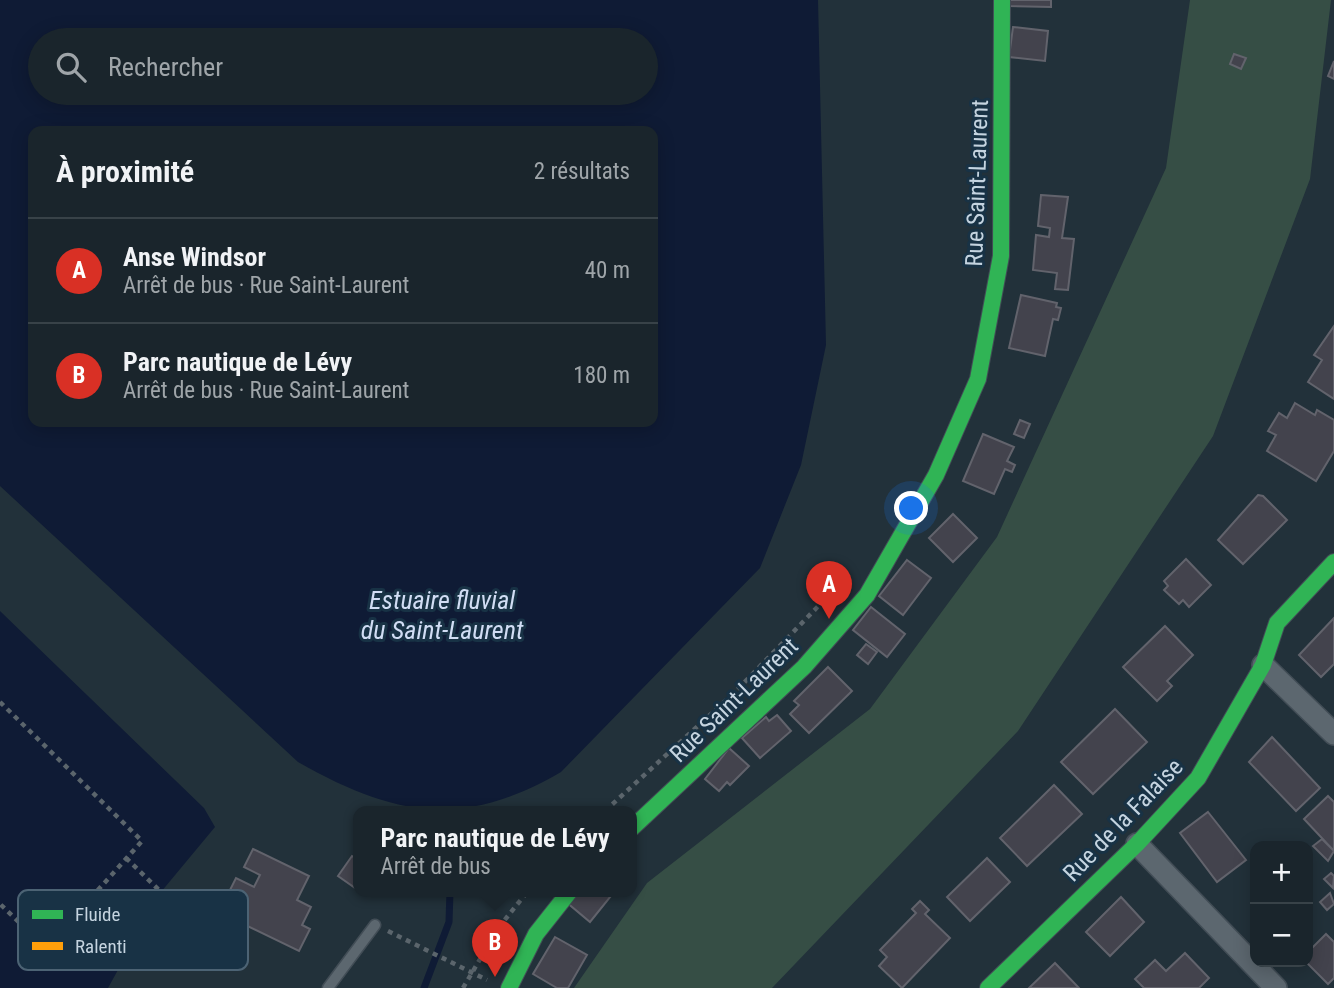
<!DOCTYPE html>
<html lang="fr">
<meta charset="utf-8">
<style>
body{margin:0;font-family:"Roboto Condensed",sans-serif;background:#273138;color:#f1f3f6}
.controls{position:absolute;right:21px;bottom:21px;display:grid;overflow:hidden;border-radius:14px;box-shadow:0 4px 18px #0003}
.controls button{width:63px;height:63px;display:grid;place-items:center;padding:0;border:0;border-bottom:2px solid #384248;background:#1a252c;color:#f1f3f6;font:35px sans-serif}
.you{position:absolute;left:912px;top:509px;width:24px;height:24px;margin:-18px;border:5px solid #fff;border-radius:50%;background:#1a73e8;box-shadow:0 0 0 10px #1a73e833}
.badge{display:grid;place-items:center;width:46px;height:46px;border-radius:50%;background:#d93025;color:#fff;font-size:23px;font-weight:700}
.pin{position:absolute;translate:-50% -58px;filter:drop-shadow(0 2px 4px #0008)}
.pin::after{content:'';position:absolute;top:37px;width:24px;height:21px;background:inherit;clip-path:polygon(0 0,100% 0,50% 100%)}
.popup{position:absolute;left:353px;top:806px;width:284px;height:91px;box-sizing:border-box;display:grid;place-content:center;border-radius:14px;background:#1a252c;filter:drop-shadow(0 2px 5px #0005);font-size:23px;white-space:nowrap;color:#9fa5a9}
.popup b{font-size:26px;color:#f1f3f6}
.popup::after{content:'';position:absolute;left:50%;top:100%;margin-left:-14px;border:14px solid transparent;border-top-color:#1a252c}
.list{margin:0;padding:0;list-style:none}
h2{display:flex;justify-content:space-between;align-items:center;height:91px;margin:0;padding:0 28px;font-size:30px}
h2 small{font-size:23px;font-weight:400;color:#9fa5a9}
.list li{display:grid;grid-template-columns:46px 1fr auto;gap:21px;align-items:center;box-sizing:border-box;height:105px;padding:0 28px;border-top:2px solid #384248}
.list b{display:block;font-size:26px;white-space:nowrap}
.list p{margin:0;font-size:23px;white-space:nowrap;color:#9fa5a9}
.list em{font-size:23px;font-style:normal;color:#9fa5a9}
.icon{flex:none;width:38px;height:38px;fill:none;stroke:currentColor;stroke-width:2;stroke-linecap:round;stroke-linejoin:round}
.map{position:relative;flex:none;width:1334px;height:988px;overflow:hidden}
.search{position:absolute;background:#1a252c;box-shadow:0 4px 18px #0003;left:28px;top:28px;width:630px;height:77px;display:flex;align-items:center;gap:18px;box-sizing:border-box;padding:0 24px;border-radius:38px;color:#9fa5a9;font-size:26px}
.panel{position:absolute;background:#1a252c;box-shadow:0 4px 18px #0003;left:28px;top:126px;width:630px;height:301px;border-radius:14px}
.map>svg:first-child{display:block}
.green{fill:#364e45}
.water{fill:#0f1b35;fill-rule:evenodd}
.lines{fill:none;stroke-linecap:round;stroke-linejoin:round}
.stream{stroke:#0f1b35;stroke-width:7}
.building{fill:#43434d;stroke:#62636c;stroke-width:2}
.lane-casing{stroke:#424d56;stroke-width:13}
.street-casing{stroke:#424d56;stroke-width:24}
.fast-casing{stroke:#424d56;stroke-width:18}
.path{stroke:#5b656c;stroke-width:4.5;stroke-dasharray:5 5;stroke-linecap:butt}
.lane{stroke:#5c676f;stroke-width:10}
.street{stroke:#5c676f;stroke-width:21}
.fast{stroke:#30b455;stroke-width:16}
.labels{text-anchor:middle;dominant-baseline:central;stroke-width:6;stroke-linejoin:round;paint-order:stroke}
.street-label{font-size:24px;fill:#c5d4e0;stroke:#183245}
.water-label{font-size:26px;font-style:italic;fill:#d1ddf4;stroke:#183245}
.key{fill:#183245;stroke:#4c6374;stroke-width:2}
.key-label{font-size:19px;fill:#c5d4e0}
</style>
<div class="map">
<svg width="1334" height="988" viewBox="0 0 1334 988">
<rect width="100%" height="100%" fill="#22313a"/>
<path class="green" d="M1190,0H1331L1310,179L1213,436L1018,731L772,988H574L647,883L870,709L997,537L1166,168Z"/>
<g class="water">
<path d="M0,0H818L826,345L801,465L760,568L561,772C463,829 395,817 298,762L0,486ZM40,40H646V93H40ZM33,131H653V422H33Z"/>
<path d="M0,611L204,808L215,827L161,892L108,988H0Z"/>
</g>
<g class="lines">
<path class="stream" d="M424,988L449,922L450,891"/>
</g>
<g class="building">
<path d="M1008,0H1051V7L1008,6Z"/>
<path d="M1013,27L1048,31L1045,61L1009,57Z"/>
<path d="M1234,54L1246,58L1241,69L1230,64Z"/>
<path d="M1334,61V79L1328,76Z"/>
<path d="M1041,195L1068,197L1062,238L1074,239L1068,290L1055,289L1057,273L1033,270L1036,235L1049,237L1050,228L1038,226Z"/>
<path d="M1021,295L1057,303L1056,307L1061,308L1058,320L1053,319L1045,356L1009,348Z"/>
<path d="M1334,326V399L1308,382L1322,360L1314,355Z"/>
<path d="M1295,403L1315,415L1317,410L1334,420V451L1316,481L1267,451L1276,435L1268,431L1279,413L1287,418Z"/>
<path d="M1020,420L1030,424L1024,438L1014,434Z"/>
<path d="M983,434L1014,447L1007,461L1015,465L1012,472L1005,469L994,494L963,481Z"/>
<path d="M1258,495L1263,496L1287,520L1243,564L1218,540Z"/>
<path d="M953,514L977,538L953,562L929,538Z"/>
<path d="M1186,559L1211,585L1189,607L1183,600L1179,604L1164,590L1168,586L1164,581Z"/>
<path d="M907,560L931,578L903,615L879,596Z"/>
<path d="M871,607L905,634L887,657L853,630Z"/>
<path d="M1334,618V664L1321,677L1299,655Z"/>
<path d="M1165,626L1193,655L1167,681L1172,686L1157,701L1123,667Z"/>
<path d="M866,644L877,652L868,664L857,655Z"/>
<path d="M828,667L852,691L809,733L790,714L799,705L794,701Z"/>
<path d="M1115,709L1147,742L1093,794L1061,762Z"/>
<path d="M777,715L791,731L760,758L742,738L766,717L769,721Z"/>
<path d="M1272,737L1320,788L1296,811L1249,762Z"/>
<path d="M729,748L749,766L730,785L727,782L719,791L705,779Z"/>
<path d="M1054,785L1082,814L1027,866L1000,838Z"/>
<path d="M1328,796L1334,802V851L1304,819Z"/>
<path d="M1208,812L1246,860L1217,882L1180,833Z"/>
<path d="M1322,839L1334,851L1328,861L1313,846Z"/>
<path d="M253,849L309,876L297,900L311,907L302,925L310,929L299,951L237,921L243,908L225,900L236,878L254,887L260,875L244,867Z"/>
<path d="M352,856L358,860V890L338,876Z"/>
<path d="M987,858L1010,882L970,921L947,897Z"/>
<path d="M1331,873L1334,876L1333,888L1324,879Z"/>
<path d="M581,891H605L611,896L590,922L565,901Z"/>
<path d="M1330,893L1334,904L1327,910L1320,902Z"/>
<path d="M1121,897L1144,922L1110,956L1086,932Z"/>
<path d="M920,901L929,910L925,914L950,938L902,988L879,966L887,957L880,950L916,913L912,909Z"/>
<path d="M1326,934L1334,942V978L1328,984L1306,962L1308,952Z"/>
<path d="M555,937L587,955L568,988H557L533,974Z"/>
<path d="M1185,953L1209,978L1199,988H1144L1135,979L1155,960L1166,971Z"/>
<path d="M1055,963L1079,988H1029Z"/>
</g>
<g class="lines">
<g class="lane-casing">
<path id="lane" d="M328,988L375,925"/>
</g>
<g class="street-casing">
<g id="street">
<path d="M1263,665L1334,734"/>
<path d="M1137,844L1276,988"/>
</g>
</g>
<g class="fast-casing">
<g id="fast">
<path d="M632,828L804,667L867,595L936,475L978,379L1001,256L1002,0"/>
<path d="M509,988L536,934L570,891"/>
<path d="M988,988L1137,844L1198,778L1263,665L1277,623L1334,562"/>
</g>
</g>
<g class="path">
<path d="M0,702L142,841L46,948L0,904"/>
<path d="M605,811L736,691L831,593"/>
<path d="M126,858L161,892"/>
<path d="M388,931L487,980"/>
<path d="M463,988L499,927L528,891"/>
</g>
<use href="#lane" class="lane"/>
<use href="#street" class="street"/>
<use href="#fast" class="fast"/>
</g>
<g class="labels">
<g class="street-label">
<text transform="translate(977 183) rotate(-88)">Rue Saint-Laurent</text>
<text transform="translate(734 700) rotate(-44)">Rue Saint-Laurent</text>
<text transform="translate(1123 820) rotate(-46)">Rue de la Falaise</text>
</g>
<g class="water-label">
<text x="442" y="600">Estuaire fluvial<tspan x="442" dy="30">du Saint-Laurent</tspan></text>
</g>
</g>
<rect x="18" y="890" width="230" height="80" rx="10" class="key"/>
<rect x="32" y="910" width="31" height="9" fill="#30b455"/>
<rect x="32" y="942" width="31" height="8" fill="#ff9f0a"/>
<g class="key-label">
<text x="75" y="921">Fluide</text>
<text x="75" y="953">Ralenti</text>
</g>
</svg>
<div class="controls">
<button>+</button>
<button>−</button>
</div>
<div class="you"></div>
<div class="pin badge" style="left:829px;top:619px">A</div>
<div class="pin badge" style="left:495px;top:977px">B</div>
<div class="popup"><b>Parc nautique de Lévy</b>Arrêt de bus</div>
<div class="search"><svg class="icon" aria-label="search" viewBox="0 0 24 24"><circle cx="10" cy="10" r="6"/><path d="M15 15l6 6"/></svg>Rechercher</div>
<section class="panel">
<h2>À proximité<small>2 résultats</small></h2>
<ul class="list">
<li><span class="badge">A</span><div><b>Anse Windsor</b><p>Arrêt de bus · Rue Saint-Laurent</p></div><em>40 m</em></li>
<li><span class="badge">B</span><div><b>Parc nautique de Lévy</b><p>Arrêt de bus · Rue Saint-Laurent</p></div><em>180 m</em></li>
</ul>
</section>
</div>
